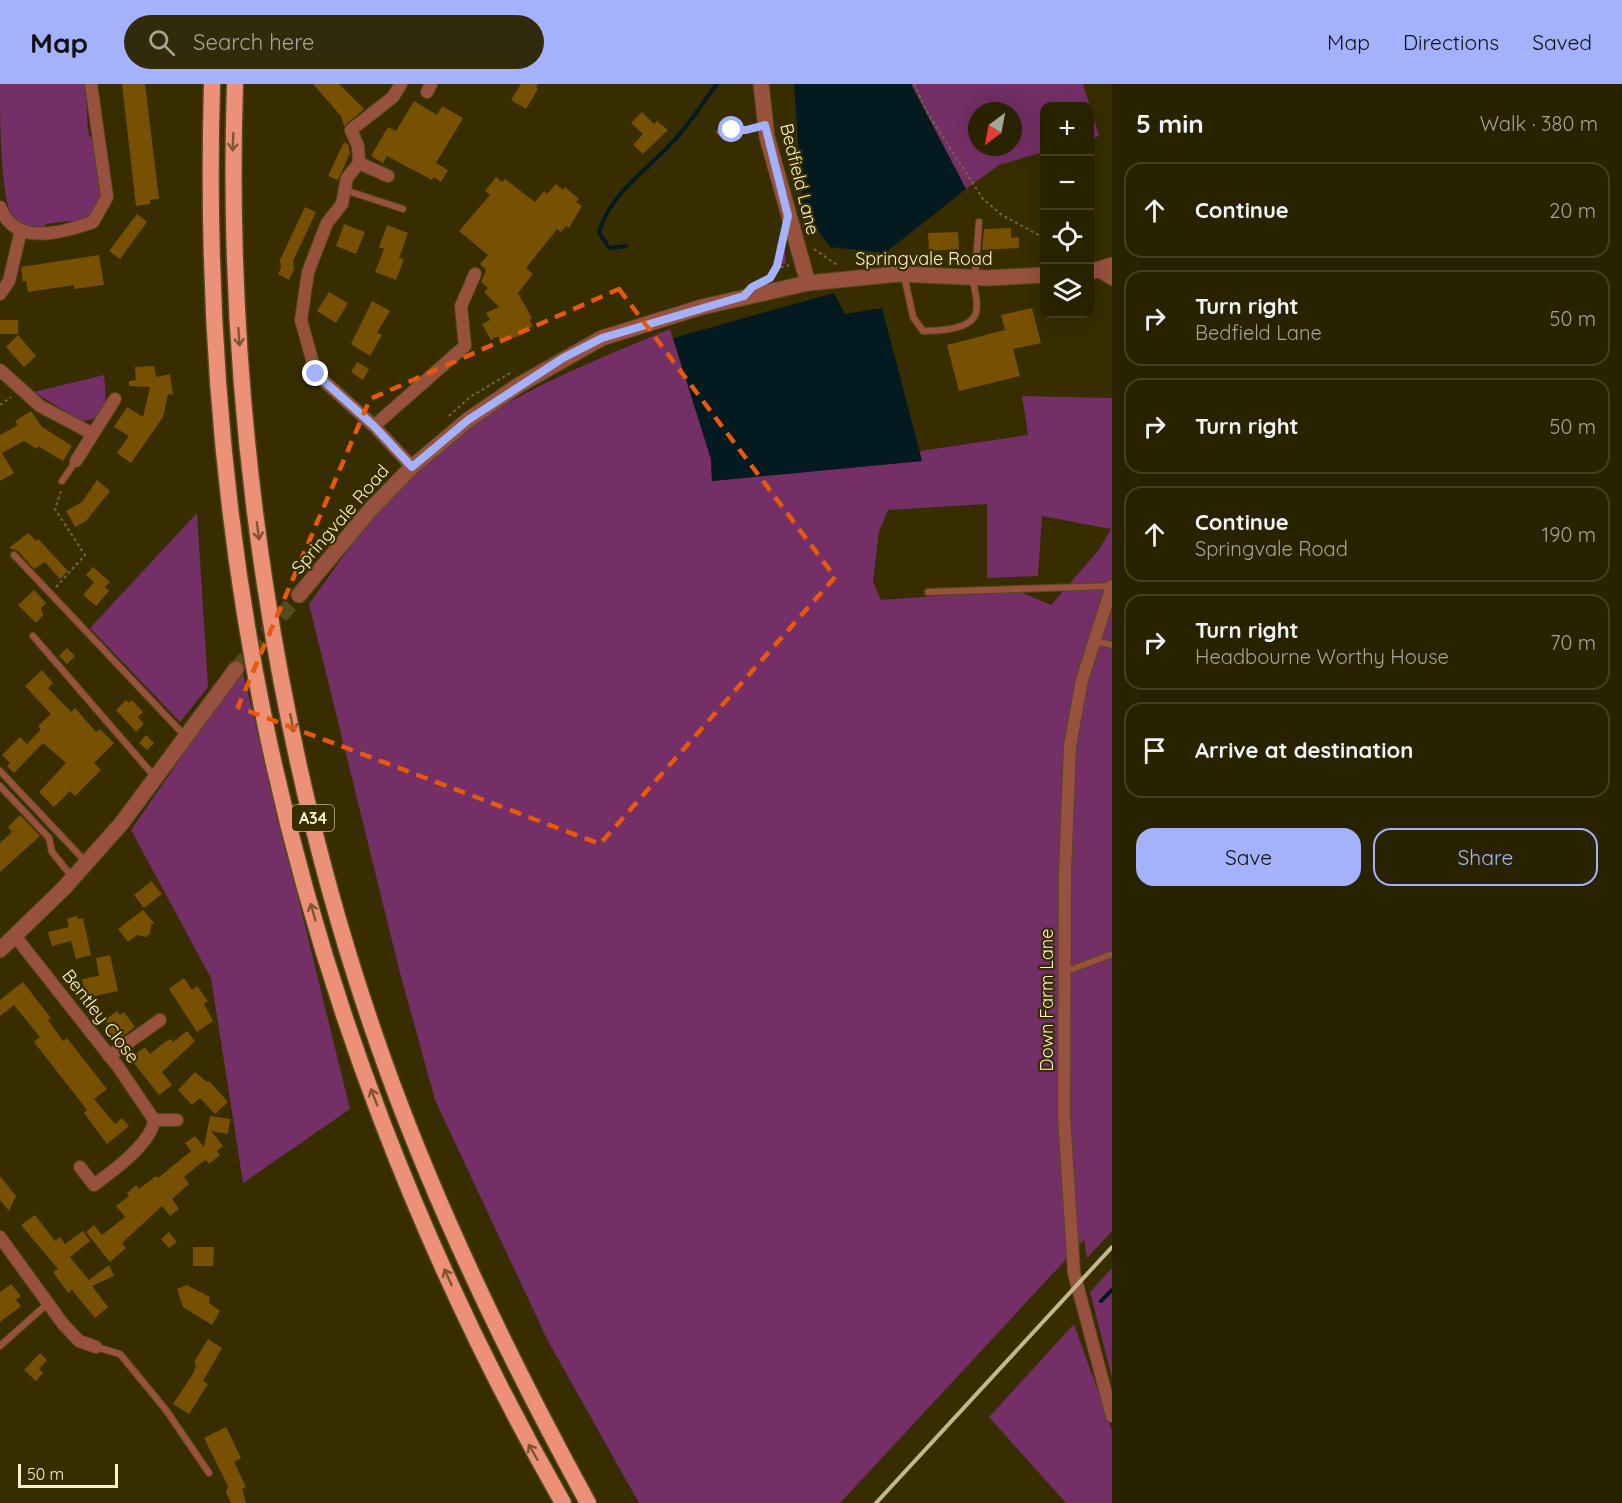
<!DOCTYPE html>
<meta charset="utf-8">
<style>
body{margin:0;font-family:Quicksand,sans-serif;background:#312a0b;color:#f1f3f6}
.controls{position:absolute;right:18px;top:18px;display:grid;overflow:hidden;border-radius:12px;box-shadow:0 6px 24px #0002}
.controls button{width:54px;height:54px;display:grid;place-items:center;padding:0;border:0;border-bottom:2px solid #453f23;background:#292201;color:#f1f3f6;font:30px sans-serif}
.compass{position:absolute;left:968px;top:18px;width:54px;height:54px;border-radius:50%;background:#292201;box-shadow:0 6px 24px #0002;rotate:212deg}
.scale{position:absolute;left:18px;bottom:15px;width:100px;box-sizing:border-box;padding-left:6px;border:3px solid #fcf2cc;border-top:0;font-size:16px;line-height:21px;white-space:nowrap;color:#fcf2cc;-webkit-text-stroke:4px #372d01;paint-order:stroke}
.stop{position:absolute;width:18px;height:18px;margin:-14px;border:4px solid #a4b2fc;border-radius:50%;background:#fff}
.stop.end{background:#a4b2fc;border-color:#fff;box-shadow:0 2px 6px #0008}
.list{margin:0;padding:0;list-style:none}
h2{display:flex;justify-content:space-between;align-items:center;height:78px;margin:0;padding:0 24px;font-size:26px}
h2 small{font-size:20px;font-weight:400;color:#a5a499}
.list li{display:grid;grid-template-columns:39px 1fr auto;gap:18px;align-items:center;box-sizing:border-box;height:96px;margin:0 12px 12px;padding:0 12px;border:2px solid #453f23;border-radius:18px}
.list b{display:block;font-size:22px;white-space:nowrap}
.list p{margin:0;font-size:20px;white-space:nowrap;color:#a5a499}
.list em{font-size:20px;font-style:normal;color:#a5a499}
.actions{display:flex;gap:12px;padding:18px 24px}
.actions a{flex:1;padding:14px 0;border:2px solid #a4b2fc;border-radius:18px;text-align:center;font-size:21px;color:#a4b2fc}
.actions .main{background:#a4b2fc;color:#111}
.icon{flex:none;width:33px;height:33px;fill:none;stroke:currentColor;stroke-width:2;stroke-linecap:round;stroke-linejoin:round}
.map{position:relative;flex:none;width:1112px;height:1419px;overflow:hidden}
header{display:flex;align-items:center;gap:36px;box-sizing:border-box;height:84px;padding:0 30px;background:#a4b2fc;color:#111}
header strong{font-size:28px}
nav{display:flex;gap:33px;margin-inline-start:auto;font-size:21px}
.search{width:420px;height:54px;background:#312a0b;display:flex;align-items:center;gap:15px;box-sizing:border-box;padding:0 21px;border-radius:33px;color:#a5a499;font-size:22px}
main{display:flex}
aside{flex:1;background:#292201}
.map>svg:first-child{display:block}
.green{fill:#732f66;fill-rule:evenodd}
.water{fill:#031a20}
.lines{fill:none;stroke-linecap:round;stroke-linejoin:round}
.stream{stroke:#031a20;stroke-width:4}
.building{fill:#785003}
.tertiary-tunnel{stroke:#554b1f;stroke-width:15;stroke-dasharray:15 8;stroke-linecap:butt}
.service-casing{stroke:#53491d;stroke-width:8}
.minor-casing{stroke:#53491d;stroke-width:14}
.tertiary-casing{stroke:#53491d;stroke-width:17}
.trunk-casing{stroke:#53491d;stroke-width:19}
.path{stroke:#72683e;stroke-width:2;stroke-dasharray:3 3;stroke-linecap:butt}
.service{stroke:#98513f;stroke-width:6}
.minor{stroke:#98513f;stroke-width:12}
.tertiary{stroke:#98513f;stroke-width:15}
.trunk{stroke:#ec9077;stroke-width:16}
.rail{stroke:#c2b890;stroke-width:4}
.oneway{stroke:#7f5530}
.route{stroke:#a4b2fc;stroke-width:8}
.marked{fill:none;stroke:#e8590c;stroke-width:4.5;stroke-dasharray:12 8;stroke-linejoin:round}
.labels{text-anchor:middle;dominant-baseline:central;stroke-width:4.5;stroke-linejoin:round;paint-order:stroke}
.shield{fill:#372d01;stroke:#c1b78f;stroke-width:1.5}
.shield-label{font-size:16px;font-weight:bold;fill:#fcf2cc}
.street-label{font-size:18px;fill:#fcf2cc;stroke:#372d01}
</style>
<header>
<strong>Map</strong>
<div class="search"><svg class="icon" aria-label="search" viewBox="0 0 24 24"><circle cx="10" cy="10" r="6"/><path d="M15 15l6 6"/></svg>Search here</div>
<nav><a>Map</a><a>Directions</a><a>Saved</a></nav>
</header>
<main>
<div class="map">
<svg width="1112" height="1419" viewBox="0 0 1112 1419">
<rect width="100%" height="100%" fill="#372d01"/>
<g class="green">
<path d="M0,0H84C88,18 86,34 89,52L94,54C98,85 113,125 77,139L69,137L46,140L43,144C32,143 22,142 13,133C0,115 0,27 0,0Z"/>
<path d="M911,0H1083L1099,52L1090,55V22H1044V68L999,81L966,105ZM977,27H1013V63H977Z"/>
<path d="M783,153L786,179L778,182Z"/>
<path d="M670,245L711,375L712,397L921,377L920,367L1028,351L1022,312L1112,314V1147L1087,1174L1084,1156L840,1419H639L548,1257L435,1016L399,885L309,520C341,476 372,430 410,391C480,321 581,282 670,245ZM987,420V494L1038,492L1042,432L1111,445L1098,467L1051,521L1016,506L881,516L873,498L879,447L888,426Z"/>
<path d="M104,291C106,314 111,335 81,337L34,308Z"/>
<path d="M197,429L208,603L180,638L90,544Z"/>
<path d="M242,585L350,1025L243,1099L211,894L131,746Z"/>
<path d="M1112,1184V1294L1090,1208Z"/>
<path d="M1074,1240L1112,1346V1419H1066L989,1333Z"/>
</g>
<g class="water">
<path d="M794,0H911L966,105L885,169L830,163L803,127Z"/>
<path d="M834,209L845,230L882,224L922,377L712,397L711,375L673,254Z"/>
</g>
<g class="lines">
<g class="stream">
<path d="M626,162L609,164L599,148C611,107 651,84 678,52C692,36 704,17 717,0"/>
<path d="M1101,1217L1112,1206"/>
</g>
</g>
<g class="building">
<path d="M122,0H145L159,115L150,116V120L136,122Z"/>
<path d="M313,0H339L364,25L344,42L341,32Z"/>
<path d="M521,0H538L536,3L538,5L526,25L511,16Z"/>
<path d="M414,17L437,31L442,22L463,34L436,79L448,86L441,98L434,93L432,96L387,72L383,79L371,72L388,43L396,47Z"/>
<path d="M642,28L654,40L657,37L668,46L643,70L633,61L643,50L631,39Z"/>
<path d="M344,58L348,60L350,69L338,96L328,92Z"/>
<path d="M496,93L502,98L505,95L535,118L544,107L547,110L556,100L563,106L565,103L579,115L576,118L582,122L569,144L566,142L561,148L557,145L526,184L533,190L518,209L532,234L529,236L533,242L518,250L519,252L501,258L498,252L491,256L482,240L490,236L486,229L499,223L484,208L488,204L481,198L486,186L480,180L488,171L459,147L490,111L485,107Z"/>
<path d="M305,123L316,128L293,177L294,185L289,196L278,190L281,184L280,176Z"/>
<path d="M137,130L147,138L120,175L109,167Z"/>
<path d="M344,140L365,148L356,170L336,162Z"/>
<path d="M387,141L408,149L399,174L404,175L396,196L375,188L384,165L379,163Z"/>
<path d="M1011,144V154L1019,153V164L982,166L984,145Z"/>
<path d="M958,148L959,165L929,167L928,149Z"/>
<path d="M99,171L104,201L74,205V201L28,208L26,197L23,198L21,183Z"/>
<path d="M329,208L348,219L336,239L317,227Z"/>
<path d="M372,217L390,227L377,249L382,251L370,272L351,260Z"/>
<path d="M1032,224L1041,259L1013,265L1020,292L959,307L947,261L1005,246L1001,231Z"/>
<rect x="0" y="236" width="18" height="14"/>
<path d="M18,251L36,272L24,283L6,263Z"/>
<path d="M357,278L369,285L363,296L351,288Z"/>
<path d="M154,282L156,293L170,290L173,311L168,310L163,333L131,379L117,369L129,352L114,343L127,323L143,333L150,303L129,302V297L136,296L135,283Z"/>
<path d="M31,327L42,343L72,362L63,377L38,362L37,365L24,357L2,369L14,389L0,397V351L18,341L15,337Z"/>
<path d="M97,396L110,407L86,437L75,443L66,427L82,418Z"/>
<path d="M28,449L36,457L38,455L68,487L60,495L45,478L34,485L18,467L9,464Z"/>
<path d="M93,483L110,498L105,503L109,507L96,522L83,511L94,498L86,491Z"/>
<path d="M34,506L46,519L41,524L43,531L36,539L18,521Z"/>
<path d="M67,564L75,572L67,580L59,572Z"/>
<path d="M42,586L53,599L48,604L71,628L75,624L96,648L100,645L114,659L94,679L101,686L75,712L70,707L54,723L39,708L66,679L43,659L14,689L7,682L10,679L2,671L20,653L27,660L41,645L38,642L51,630L25,602Z"/>
<path d="M126,616L129,619L132,616L143,628L138,633L144,640L136,648L116,626Z"/>
<path d="M146,651L154,659L147,666L139,659Z"/>
<path d="M20,731L40,752L0,788V759L12,748L8,743Z"/>
<path d="M151,797L162,810L144,824L134,811Z"/>
<path d="M143,826L154,839L151,841L150,850L146,853L137,851L128,858L118,845Z"/>
<path d="M77,832L78,835L83,834L91,871L76,875L71,857L52,862L48,848L69,843L67,835Z"/>
<path d="M110,871L118,907L86,914L82,895L99,892L96,874Z"/>
<path d="M184,894L192,906L197,902L208,917L204,920L213,937L197,948L169,905Z"/>
<path d="M23,898L51,934L48,936L63,957L67,954L107,1005L94,1015L115,1040L122,1034L129,1042L107,1060L84,1029L87,1026L34,958L40,953L14,921L0,932V916Z"/>
<path d="M117,927L120,931L124,928L135,943L116,957L114,954L111,956L103,946L110,941L105,936Z"/>
<path d="M187,947L195,957L162,988L172,1001L159,1011L130,974L145,963L150,970L165,958L171,955L173,958Z"/>
<path d="M195,988L207,998L209,997L228,1018L215,1030L200,1014L192,1021L178,1006Z"/>
<path d="M210,1032L230,1035L228,1050L211,1047L223,1062L217,1067L220,1071L209,1080L206,1076L201,1079L184,1093L189,1100L172,1115L179,1125L170,1132L162,1122L122,1159L126,1164L110,1178L86,1148L94,1141L102,1151L125,1133L116,1122L129,1112L127,1109L136,1101L139,1105L156,1092L158,1094L191,1067L185,1059L195,1052L204,1063Z"/>
<path d="M0,1092L16,1112L9,1127L0,1116Z"/>
<path d="M35,1131L55,1157L60,1153L65,1160L83,1147L90,1157L70,1173L89,1196L109,1181L114,1192L92,1202L108,1223L95,1234L72,1206L68,1209L53,1188L58,1185L21,1141Z"/>
<path d="M169,1148L177,1158L169,1164L161,1155Z"/>
<path d="M193,1163H214L213,1182H193Z"/>
<path d="M11,1200L21,1212L16,1216L21,1222L0,1238V1208Z"/>
<path d="M187,1201L210,1213L209,1219L220,1227L212,1241L183,1223L177,1205Z"/>
<path d="M208,1255L222,1264L203,1297L208,1300L189,1330L173,1320L194,1288L196,1280L194,1278Z"/>
<path d="M40,1269L47,1276L39,1285L43,1289L36,1297L24,1286Z"/>
<path d="M226,1343L241,1374L234,1378L246,1403L242,1405L246,1419H231L226,1408L228,1402L204,1354Z"/>
</g>
<g class="lines">
<path class="tertiary-tunnel" d="M236,585L299,511"/>
<g class="service-casing">
<g id="service">
<path d="M720,48L726,46H746L765,41"/>
<path d="M345,106L403,125"/>
<path d="M904,191L913,233L923,247C938,247 971,246 976,229C979,219 974,205 973,195"/>
<path d="M975,192L979,138"/>
<path d="M62,397L76,377"/>
<path d="M14,471L186,653"/>
<path d="M928,508L1111,502"/>
<path d="M33,552L154,692"/>
<path d="M1095,557L1112,561"/>
<path d="M0,687L86,778"/>
<path d="M0,702L49,754L52,768L73,794"/>
<path d="M1065,888L1112,870"/>
<path d="M0,1262L47,1220"/>
<path d="M96,1263L120,1270L166,1326L209,1389"/>
</g>
</g>
<g class="minor-casing">
<g id="minor">
<path d="M427,8L431,0"/>
<path d="M359,79L358,62L351,46L393,13L401,0"/>
<path d="M388,92L359,79L347,94L342,120L327,139L308,188L301,236L316,290L374,342L412,383"/>
<path d="M0,123C15,163 62,149 93,138L107,113L91,0"/>
<path d="M1099,187L1112,195"/>
<path d="M0,210L9,197L21,146"/>
<path d="M0,286L40,322L93,350"/>
<path d="M374,342L465,262L461,222L475,190"/>
<path d="M76,377L115,315"/>
<path d="M1112,502L1082,596L1070,662L1065,789L1064,1032L1074,1189L1112,1332"/>
<path d="M15,852L119,984L154,1036C152,1059 112,1088 94,1101L80,1083"/>
<path d="M109,972L160,936"/>
<path d="M154,1036H177"/>
<path d="M0,1153L63,1240L79,1257L96,1263"/>
</g>
</g>
<g class="tertiary-casing">
<g id="tertiary">
<path d="M761,0L767,53L808,199"/>
<path d="M1090,188L1112,181"/>
<path d="M299,511L371,425L412,383L468,336L519,301L602,254L702,223L808,199L899,190L987,194L1044,191"/>
<path d="M0,866L64,804L121,740L236,585"/>
</g>
</g>
<g class="trunk-casing">
<g id="trunk">
<path d="M212,0C206,210 221,423 263,629C319,906 423,1174 563,1419"/>
<path d="M235,0C224,331 276,683 390,994C444,1141 513,1282 588,1419"/>
</g>
</g>
<g class="path">
<path d="M914,0L927,28L983,115L1002,131L1044,154"/>
<path d="M814,165L837,181"/>
<path d="M775,185L789,181"/>
<path d="M772,191L777,182L781,157"/>
<path d="M0,321L11,313"/>
<path d="M449,332L470,313L510,289"/>
<path d="M56,503L85,471L55,425L61,407"/>
</g>
<use href="#service" class="service"/>
<use href="#minor" class="minor"/>
<use href="#tertiary" class="tertiary"/>
<use href="#trunk" class="trunk"/>
<path class="rail" d="M876,1419L1112,1163"/>
</g>
<defs><path id="oneway-shaft" d="M-6 0H5M1.5-3L5.5 0L1.5 3" fill="none" stroke-width="1.6" stroke-linecap="round" stroke-linejoin="round" transform="scale(1.5)"/></defs>
<g class="oneway">
<use href="#oneway-shaft" transform="translate(233 58) rotate(92)"/>
<use href="#oneway-shaft" transform="translate(239 253) rotate(86)"/>
<use href="#oneway-shaft" transform="translate(258 447) rotate(82)"/>
<use href="#oneway-shaft" transform="translate(292 639) rotate(79)"/>
<use href="#oneway-shaft" transform="translate(313 828) rotate(-106)"/>
<use href="#oneway-shaft" transform="translate(374 1013) rotate(-111)"/>
<use href="#oneway-shaft" transform="translate(448 1193) rotate(-114)"/>
<use href="#oneway-shaft" transform="translate(533 1368) rotate(-120)"/>
</g>
<g class="lines">
<path class="route" d="M316,290L374,342L412,383L468,336L563,274L602,254L744,212L752,203L770,194L777,182L788,132L765,41L746,46H732"/>
</g>
<path class="marked" d="M619,205L835,493L600,760L238,623L370,315Z"/>
<g class="labels">
<rect class="shield" x="292" y="721" width="42" height="26" rx="4.5"/>
<g class="shield-label">
<text x="313" y="734">A34</text>
</g>
<g class="street-label">
<text transform="translate(800 95) rotate(76)">Bedfield Lane</text>
<text x="924" y="174">Springvale Road</text>
<text transform="translate(340 435) rotate(-49)">Springvale Road</text>
<text transform="translate(1046 916) rotate(-90)">Down Farm Lane</text>
<text transform="translate(101 932) rotate(52)">Bentley Close</text>
</g>
</g>
</svg>
<div class="controls">
<button>+</button>
<button>−</button>
<button><svg class="icon" aria-label="locate" viewBox="0 0 24 24"><circle cx="12" cy="12" r="6"/><path d="M12 2v4M12 18v4M2 12h4M18 12h4"/></svg></button>
<button><svg class="icon" aria-label="layers" viewBox="0 0 24 24"><path d="M12 4l9 5-9 5-9-5zM3 14l9 5 9-5"/></svg></button>
</div>
<svg class="compass" viewBox="-18 -18 36 36"><path d="M0-13l5 13h-10z" fill="#e53935"/><path d="M0 13l5-13h-10z" fill="#a5a499"/></svg>
<div class="scale">50 m</div>
<div class="stop" style="left:732px;top:46px"></div>
<div class="stop end" style="left:316px;top:290px"></div>
</div>
<aside>
<h2>5 min<small>Walk · 380 m</small></h2>
<ul class="list">
<li><svg class="icon" aria-label="ahead" viewBox="0 0 24 24"><path d="M12 20V5M6 11l6-6 6 6"/></svg><div><b>Continue</b></div><em>20 m</em></li>
<li><svg class="icon" aria-label="right" viewBox="0 0 24 24"><path d="M7 20v-9h11M14 6l5 5-5 5"/></svg><div><b>Turn right</b><p>Bedfield Lane</p></div><em>50 m</em></li>
<li><svg class="icon" aria-label="right" viewBox="0 0 24 24"><path d="M7 20v-9h11M14 6l5 5-5 5"/></svg><div><b>Turn right</b></div><em>50 m</em></li>
<li><svg class="icon" aria-label="ahead" viewBox="0 0 24 24"><path d="M12 20V5M6 11l6-6 6 6"/></svg><div><b>Continue</b><p>Springvale Road</p></div><em>190 m</em></li>
<li><svg class="icon" aria-label="right" viewBox="0 0 24 24"><path d="M7 20v-9h11M14 6l5 5-5 5"/></svg><div><b>Turn right</b><p>Headbourne Worthy House</p></div><em>70 m</em></li>
<li><svg class="icon" aria-label="arrive" viewBox="0 0 24 24"><path d="M6 21V4h12l-3 4 3 4H6"/></svg><div><b>Arrive at destination</b></div></li>
</ul>
<div class="actions"><a class="main">Save</a><a>Share</a></div>
</aside>
</main>
